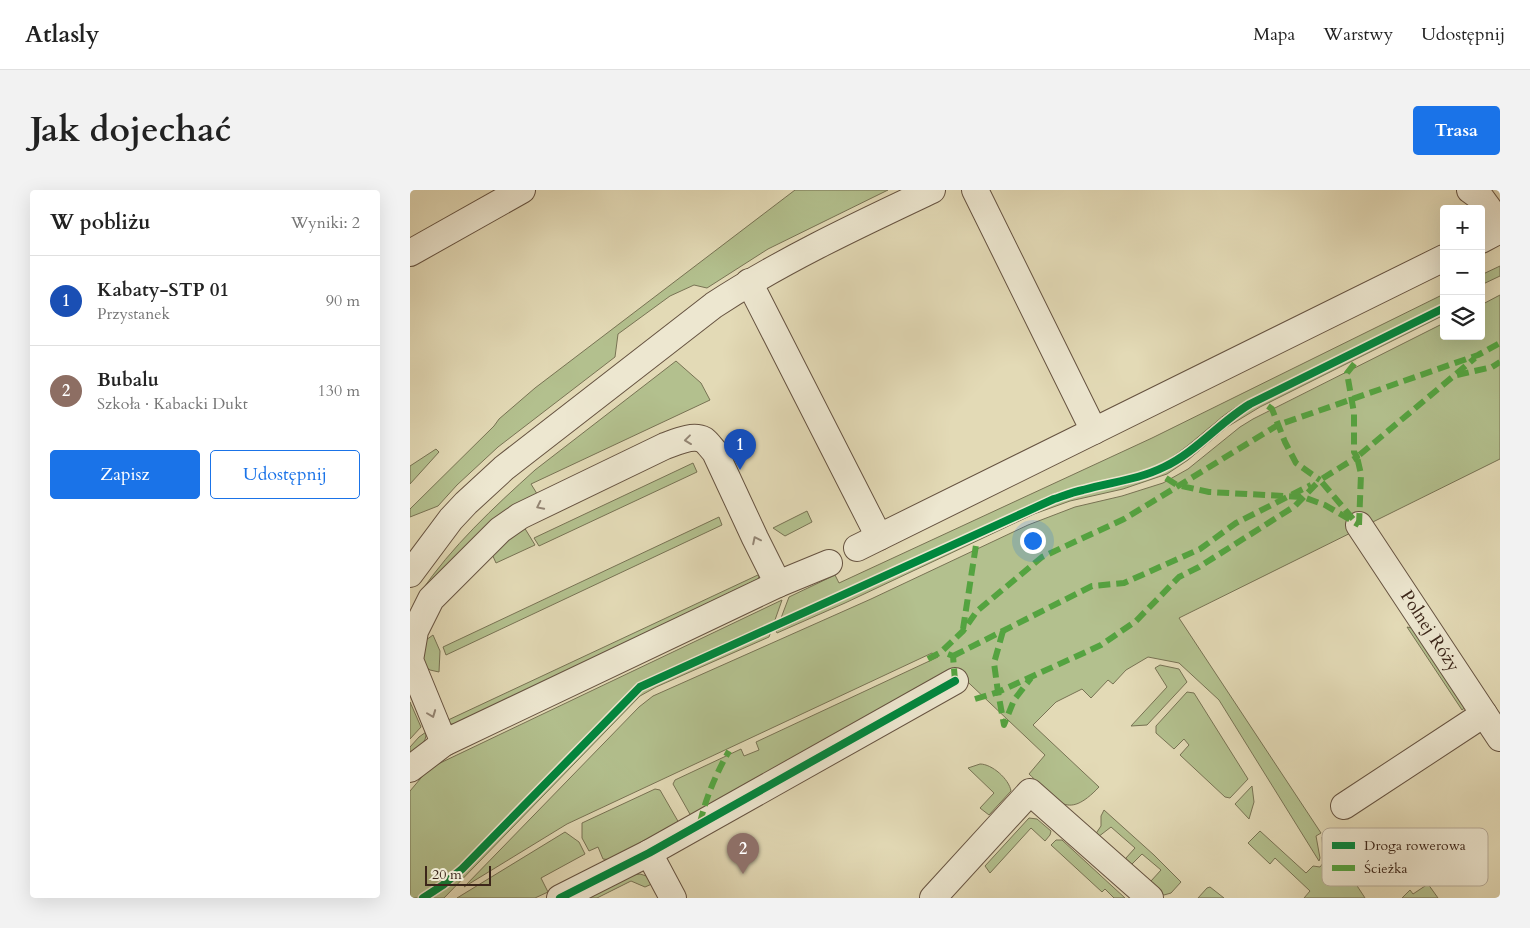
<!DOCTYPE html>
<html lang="pl">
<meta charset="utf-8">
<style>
body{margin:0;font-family:Cardo,serif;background:#f2f2f2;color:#222}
.controls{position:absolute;right:15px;top:15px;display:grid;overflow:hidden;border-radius:5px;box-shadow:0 5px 20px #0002}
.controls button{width:45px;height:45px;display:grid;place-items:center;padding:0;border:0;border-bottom:1px solid #e0e0e0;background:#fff;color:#222;font:25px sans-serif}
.scale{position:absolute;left:15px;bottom:12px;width:66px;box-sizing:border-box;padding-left:5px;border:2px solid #3c261a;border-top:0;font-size:14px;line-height:18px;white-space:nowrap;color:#3c261a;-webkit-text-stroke:4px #ede7d0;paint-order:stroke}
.you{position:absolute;left:622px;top:350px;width:18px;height:18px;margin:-12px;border:4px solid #fff;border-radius:50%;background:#1a73e8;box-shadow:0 0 0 8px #1a73e833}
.badge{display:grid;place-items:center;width:32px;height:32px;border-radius:50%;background:#1a73e8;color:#fff;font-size:16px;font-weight:700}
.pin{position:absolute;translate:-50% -41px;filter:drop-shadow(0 1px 2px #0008)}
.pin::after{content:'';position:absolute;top:26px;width:18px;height:15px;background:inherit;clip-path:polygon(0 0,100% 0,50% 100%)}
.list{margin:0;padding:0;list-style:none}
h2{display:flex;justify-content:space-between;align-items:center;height:65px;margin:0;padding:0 20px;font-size:21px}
h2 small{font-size:16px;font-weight:400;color:#767676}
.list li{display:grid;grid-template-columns:32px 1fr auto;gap:15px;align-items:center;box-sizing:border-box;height:90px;padding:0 20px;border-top:1px solid #e0e0e0}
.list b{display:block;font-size:19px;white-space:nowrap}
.list p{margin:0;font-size:16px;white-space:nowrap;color:#767676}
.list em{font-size:16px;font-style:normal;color:#767676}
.actions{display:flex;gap:10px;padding:15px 20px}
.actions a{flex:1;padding:11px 0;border:1px solid #1a73e8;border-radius:5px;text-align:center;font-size:18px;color:#1a73e8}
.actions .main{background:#1a73e8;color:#fff}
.icon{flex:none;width:28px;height:28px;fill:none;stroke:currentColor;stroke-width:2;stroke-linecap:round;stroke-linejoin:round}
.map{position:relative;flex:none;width:1090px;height:708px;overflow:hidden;border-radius:5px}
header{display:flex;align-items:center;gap:30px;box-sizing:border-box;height:70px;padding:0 25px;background:#fff;border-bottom:1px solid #e0e0e0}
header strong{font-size:24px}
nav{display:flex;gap:28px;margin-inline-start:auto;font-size:18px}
.intro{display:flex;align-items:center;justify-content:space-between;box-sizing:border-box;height:120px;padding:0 30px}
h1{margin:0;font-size:35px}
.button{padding:12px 22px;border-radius:5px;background:#1a73e8;color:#fff;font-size:18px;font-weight:700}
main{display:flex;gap:30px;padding:0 30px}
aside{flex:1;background:#fff;border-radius:5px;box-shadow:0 5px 20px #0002}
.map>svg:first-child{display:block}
.green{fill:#b3c08e;stroke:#787354}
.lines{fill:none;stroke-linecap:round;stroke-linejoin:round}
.minor-casing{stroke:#665341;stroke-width:28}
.minor{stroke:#ede7d0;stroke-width:26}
.quiet{stroke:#54a340;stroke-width:6;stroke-dasharray:12 6;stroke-linecap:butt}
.cycleway-casing{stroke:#ede7d0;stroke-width:11}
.cycleway{stroke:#00873e;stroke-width:8}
.oneway{stroke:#948675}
.labels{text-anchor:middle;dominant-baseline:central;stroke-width:4;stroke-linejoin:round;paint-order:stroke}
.street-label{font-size:18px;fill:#3c261a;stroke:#ede7d0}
.key{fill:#ede7d0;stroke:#b8ad99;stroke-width:1}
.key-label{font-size:14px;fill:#3c261a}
</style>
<header>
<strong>Atlasly</strong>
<nav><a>Mapa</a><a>Warstwy</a><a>Udostępnij</a></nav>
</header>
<div class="intro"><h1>Jak dojechać</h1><a class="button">Trasa</a></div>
<main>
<aside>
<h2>W pobliżu<small>Wyniki: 2</small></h2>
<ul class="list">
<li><span class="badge" style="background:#1a4fb4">1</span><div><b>Kabaty-STP 01</b><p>Przystanek</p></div><em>90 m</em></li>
<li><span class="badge" style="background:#8d6e63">2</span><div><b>Bubalu</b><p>Szkoła · Kabacki Dukt</p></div><em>130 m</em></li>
</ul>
<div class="actions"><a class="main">Zapisz</a><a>Udostępnij</a></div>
</aside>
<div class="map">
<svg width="1090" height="708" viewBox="0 0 1090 708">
<rect width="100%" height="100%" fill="#e3dab6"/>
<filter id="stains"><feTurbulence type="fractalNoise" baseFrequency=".004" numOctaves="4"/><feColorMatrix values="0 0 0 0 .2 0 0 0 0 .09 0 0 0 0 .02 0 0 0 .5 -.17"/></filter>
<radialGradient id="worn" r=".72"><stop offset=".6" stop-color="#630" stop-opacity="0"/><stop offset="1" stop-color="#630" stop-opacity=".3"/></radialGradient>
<g class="green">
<path d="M385,0H478L358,59L297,98L284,95L260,106L208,144L205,167L88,257L47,295L28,316L0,327V319L84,236L89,229L125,198Z"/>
<path d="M1090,76V86L1071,95V85Z"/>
<path d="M1034,104V113L833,213C823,219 813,225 805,233C786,248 768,266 746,276C714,289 679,293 646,303L371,428L379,407L425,385L429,393L742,248Z"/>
<path d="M1090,105V269L769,428L911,643L906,646L910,668L909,671L809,510L769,473L738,467L716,480L703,494L698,490L681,508L672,499L646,512L623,535L689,597C656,632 647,610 619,584L635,565L543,478L281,626L263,594L265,590L331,559L334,566L349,560L346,552L528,467L522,463L157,634L54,697L229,517L243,506L461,409L618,335L665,317L712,306L753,293L778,279L830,237L843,229L1034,133V146H1071V115Z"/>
<path d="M1034,122V125L850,217L817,237L778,270L757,284L713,299L660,311L624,324L435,413L367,443L366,441L635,317L671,304L715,295L750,284L772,271L809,240L844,217Z"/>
<path d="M266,171L291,193L300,210L121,294L129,307L10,403C42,356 83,318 125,280Z"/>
<path d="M26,259L29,262L0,294V276Z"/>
<path d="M283,273L287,282L129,356L124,348Z"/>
<path d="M397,321L402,332L375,346L363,338Z"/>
<path d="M309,327L312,335L36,465L33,457Z"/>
<path d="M114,337L125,355L86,373L82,364Z"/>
<path d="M350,384L348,389L45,534H41L36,531Z"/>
<path d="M372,410L359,447L246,497L230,506L34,708H0V601L16,582L28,574Z"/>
<path d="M997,437L1006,439L1057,516L1052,520Z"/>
<path d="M23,445L30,461L29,482L20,480L15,476L11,465L16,450Z"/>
<path d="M750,475L769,479L777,492L737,535L721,536L757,497L745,478Z"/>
<path d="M777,502L784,503L838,589L820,608L815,607L770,565L779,555L774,549L764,559L746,543V536Z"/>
<path d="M0,512L11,537L0,549Z"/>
<path d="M16,542C17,553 8,558 0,565V557L9,547Z"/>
<path d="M570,574C582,574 599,589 601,601L579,625L570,618L584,603L558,578Z"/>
<path d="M842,596L844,612L839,629L825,614Z"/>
<path d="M245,599L250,600L269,633L202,670L193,669L188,657L179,661L172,648V633Z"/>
<path d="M694,620L744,665L771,692L761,703L754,705L750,704L741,691L751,680L732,664L721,675L715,671L716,668L725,658L701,637L688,647L685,645L691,636V626Z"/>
<path d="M619,628L627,629L641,641L640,645L635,651L621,638L580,683L575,676Z"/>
<path d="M850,641L896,683L903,676L910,677L914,672L912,647L914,645L955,708H894L900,701L865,668L860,674L838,653Z"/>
<path d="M155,642L169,652L175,664L131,688L138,702L125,708H47Z"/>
<path d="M646,650H652L715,708H704L695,699L692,702L641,655Z"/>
<path d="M230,684L240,687L244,693L235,697L221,691L187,708H176L223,685Z"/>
<path d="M1018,694L1028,708H992L1000,700L1003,704Z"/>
<path d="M800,697L814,708H788L797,698Z"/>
</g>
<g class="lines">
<g class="minor-casing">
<g id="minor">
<path d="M565,0L684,241"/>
<path d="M1060,0L1071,8L1090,34"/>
<path d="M1071,50L1090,40"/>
<path d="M0,63L112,0"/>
<path d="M339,92L469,347"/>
<path d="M949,335L1090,548"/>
<path d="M447,358L1034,68"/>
<path d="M0,384L41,329L56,313L94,278L304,115C373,70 448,35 522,0"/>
<path d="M34,553L0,470L5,441L21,409L90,340L110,326L255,256C266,252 283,244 294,250C298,253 302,259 305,262L345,348L368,394"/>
<path d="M0,579L34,553L368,394L419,373"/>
<path d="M934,616L1074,524"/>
<path d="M239,663L263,708"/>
<path d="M150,708L239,663L545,491"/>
<path d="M523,708L620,602L740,708"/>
</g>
</g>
<use href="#minor" class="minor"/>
<g class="quiet">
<path d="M1047,185L1082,177L1090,172"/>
<path d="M858,216L862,219L875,252L886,273L910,290"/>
<path d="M756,288L767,295L799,302L893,307L915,315L949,335"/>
<path d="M943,329L910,290L947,267L944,262V223L937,183L945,173"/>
<path d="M949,335L951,284L947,267L1065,168"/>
<path d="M553,439L566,355"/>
<path d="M593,441L584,473L588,502L594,535L604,510L621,488"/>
<path d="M538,464L543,466L545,491"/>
<path d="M543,466L682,396L714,393L790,359L826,333L901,295"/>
<path d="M518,469L531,462L553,441L567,421L632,367L714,329L868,235L1068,165L1090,153"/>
<path d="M565,509L588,502L691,455L726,431L769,387L789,377L885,316L910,290"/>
<path d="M290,633C296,607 306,584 319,561"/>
</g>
<g class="cycleway-casing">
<g id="cycleway">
<path d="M13,708L33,695L52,679L230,497L644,309C653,306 663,302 673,300C700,292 728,290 754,277C786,262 810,232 840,214L1034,118"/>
<path d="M150,708L239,663L545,491"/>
</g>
</g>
<use href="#cycleway" class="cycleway"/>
</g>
<defs><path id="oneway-chevron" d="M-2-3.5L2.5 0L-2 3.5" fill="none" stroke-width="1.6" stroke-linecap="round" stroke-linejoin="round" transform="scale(1.25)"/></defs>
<g class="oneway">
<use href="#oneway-chevron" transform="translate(278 250) rotate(173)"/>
<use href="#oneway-chevron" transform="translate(130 316) rotate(154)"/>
<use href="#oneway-chevron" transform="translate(346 350) rotate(-116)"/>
<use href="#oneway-chevron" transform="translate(22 524) rotate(69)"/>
</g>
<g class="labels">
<g class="street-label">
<text transform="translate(1020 441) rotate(57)">Polnej Róży</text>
</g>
</g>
<rect x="912" y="638" width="166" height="58" rx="8" class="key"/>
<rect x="922" y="652" width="23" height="7" fill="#00873e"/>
<rect x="922" y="675" width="23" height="6" fill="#54a340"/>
<g class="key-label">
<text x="954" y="660">Droga rowerowa</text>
<text x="954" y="683">Ścieżka</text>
</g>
<rect width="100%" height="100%" filter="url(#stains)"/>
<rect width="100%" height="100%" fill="url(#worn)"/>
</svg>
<div class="controls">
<button>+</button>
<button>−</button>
<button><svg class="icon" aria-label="layers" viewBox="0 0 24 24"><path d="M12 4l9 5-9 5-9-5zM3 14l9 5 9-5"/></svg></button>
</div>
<div class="scale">20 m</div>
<div class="you"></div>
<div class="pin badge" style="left:330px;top:280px;background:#1a4fb4">1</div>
<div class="pin badge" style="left:333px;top:684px;background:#8d6e63">2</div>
</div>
</main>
